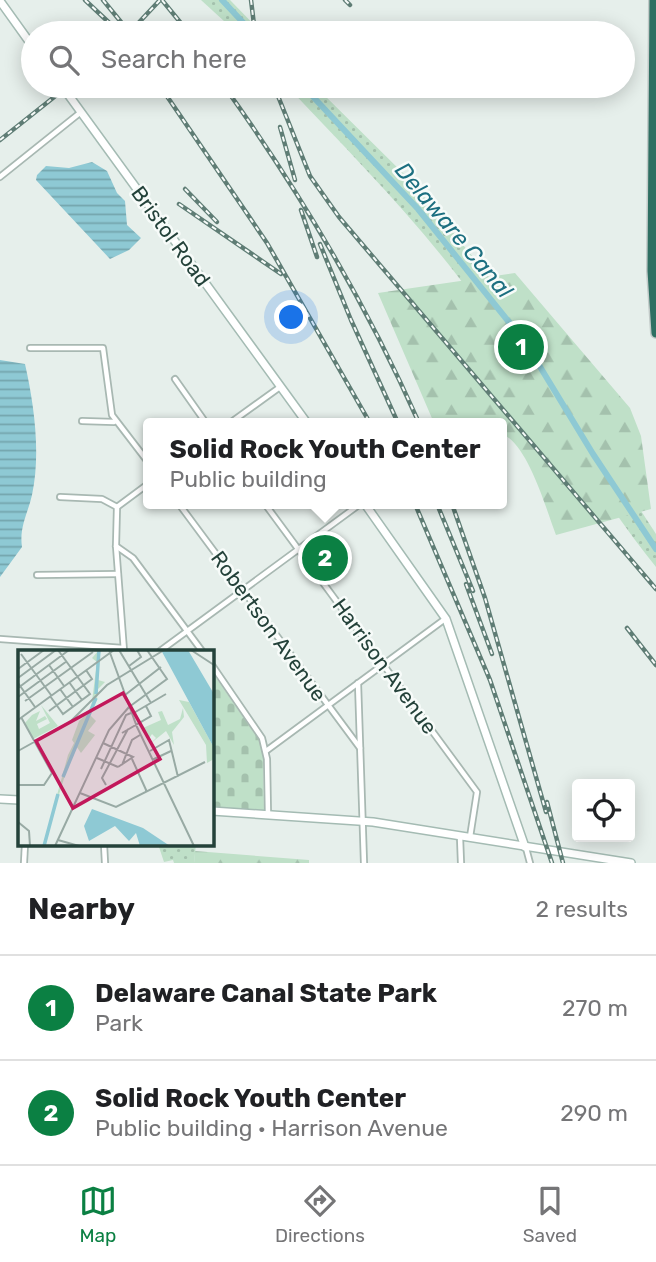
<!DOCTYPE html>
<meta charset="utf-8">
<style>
body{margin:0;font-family:Rubik,sans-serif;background:#f6f6f6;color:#202124}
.controls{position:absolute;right:21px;bottom:21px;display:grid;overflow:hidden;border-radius:7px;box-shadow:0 4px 18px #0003}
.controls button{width:63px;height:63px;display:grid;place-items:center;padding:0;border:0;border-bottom:2px solid #e0e0e0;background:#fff;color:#202124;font:35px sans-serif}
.you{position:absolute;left:292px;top:318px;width:24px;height:24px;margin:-18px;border:5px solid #fff;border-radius:50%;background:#1a73e8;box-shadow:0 0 0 10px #1a73e833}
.badge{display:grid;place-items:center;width:46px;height:46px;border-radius:50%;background:#0b8043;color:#fff;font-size:23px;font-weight:700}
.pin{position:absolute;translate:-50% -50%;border:4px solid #fff;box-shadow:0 2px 7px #0006}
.popup{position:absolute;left:143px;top:418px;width:364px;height:91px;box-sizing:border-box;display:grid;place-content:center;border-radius:7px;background:#fff;filter:drop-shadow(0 2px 5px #0005);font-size:23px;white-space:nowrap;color:#757577}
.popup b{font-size:26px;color:#202124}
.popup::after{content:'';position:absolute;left:50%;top:100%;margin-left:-14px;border:14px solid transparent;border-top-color:#fff}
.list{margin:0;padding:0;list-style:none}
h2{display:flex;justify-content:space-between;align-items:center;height:91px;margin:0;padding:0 28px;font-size:30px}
h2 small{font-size:23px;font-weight:400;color:#757577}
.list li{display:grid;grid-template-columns:46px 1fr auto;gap:21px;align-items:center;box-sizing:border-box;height:105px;padding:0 28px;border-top:2px solid #e0e0e0}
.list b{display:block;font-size:26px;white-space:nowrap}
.list p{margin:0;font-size:23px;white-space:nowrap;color:#757577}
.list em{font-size:23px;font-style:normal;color:#757577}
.icon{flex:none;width:38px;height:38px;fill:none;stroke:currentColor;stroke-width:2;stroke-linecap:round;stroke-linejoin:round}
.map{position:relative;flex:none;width:656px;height:863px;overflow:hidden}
.search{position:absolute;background:#fff;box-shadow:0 4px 18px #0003;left:21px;right:21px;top:21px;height:77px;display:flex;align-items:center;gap:18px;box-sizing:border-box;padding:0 24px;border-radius:38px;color:#757577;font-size:26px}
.sheet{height:301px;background:#fff}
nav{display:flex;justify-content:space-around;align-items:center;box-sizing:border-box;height:98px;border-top:2px solid #e0e0e0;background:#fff;font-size:19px;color:#757577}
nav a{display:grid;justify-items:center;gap:4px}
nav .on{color:#0b8043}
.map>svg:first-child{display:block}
.grass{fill:url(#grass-dots)}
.forest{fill:url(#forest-firs)}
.cemetery{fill:url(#cemetery-stones)}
.water{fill:url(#water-rules)}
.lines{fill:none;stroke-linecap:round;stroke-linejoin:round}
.canal{stroke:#8ec9d4;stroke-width:6}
.street-casing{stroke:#a8b8b2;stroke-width:8}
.secondary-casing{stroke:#a4bbb3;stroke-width:10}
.highway-casing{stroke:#c2cac8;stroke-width:12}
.street{stroke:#fff;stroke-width:4.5}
.secondary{stroke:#fff;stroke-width:7}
.highway{stroke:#2f6f62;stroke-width:9}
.rail-casing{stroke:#5f7d75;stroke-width:4.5}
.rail{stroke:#f7fbf9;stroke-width:2;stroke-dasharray:5;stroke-linecap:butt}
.labels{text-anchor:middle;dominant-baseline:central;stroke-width:5;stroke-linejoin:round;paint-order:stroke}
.street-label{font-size:21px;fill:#24423a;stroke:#f7fbf9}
.water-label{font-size:23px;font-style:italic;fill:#1c6f80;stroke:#f7fbf9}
.inset-river{fill:none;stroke:#8ec9d4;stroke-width:3.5}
.inset-road{fill:none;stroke:#98aaa4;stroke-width:2}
.view{fill:#c2185b;fill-opacity:0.15;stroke:#c2185b;stroke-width:3.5}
.inset-edge{fill:none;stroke:#24423a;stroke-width:3.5}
</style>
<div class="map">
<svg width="656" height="863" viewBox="0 0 656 863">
<defs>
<pattern id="grass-dots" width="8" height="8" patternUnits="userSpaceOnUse" patternTransform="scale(1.75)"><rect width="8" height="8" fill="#bfe0c8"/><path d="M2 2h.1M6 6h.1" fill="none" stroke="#a4c1ad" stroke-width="1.8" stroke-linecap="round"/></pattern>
<pattern id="forest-firs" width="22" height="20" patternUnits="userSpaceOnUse" patternTransform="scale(1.75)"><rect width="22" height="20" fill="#bfe0c8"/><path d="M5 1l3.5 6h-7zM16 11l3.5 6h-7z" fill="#a4c1ad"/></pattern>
<pattern id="cemetery-stones" width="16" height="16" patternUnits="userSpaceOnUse" patternTransform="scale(1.75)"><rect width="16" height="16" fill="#bfe0c8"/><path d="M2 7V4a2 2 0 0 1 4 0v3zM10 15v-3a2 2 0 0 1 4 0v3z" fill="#a4c1ad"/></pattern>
<pattern id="water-rules" width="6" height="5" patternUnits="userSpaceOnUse" patternTransform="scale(1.75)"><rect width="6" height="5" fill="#8ec9d4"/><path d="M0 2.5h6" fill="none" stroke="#74a5ad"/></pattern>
</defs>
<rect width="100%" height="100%" fill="#e6efeb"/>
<g class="grass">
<path d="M201,0H230L262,33H237Z"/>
<path d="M287,86H315L414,184L493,282L656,534V567C588,483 538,385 474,298C419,222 351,154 287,86Z"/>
<path d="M158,844H196L194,863H174L173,860L164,862Z"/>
</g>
<g class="forest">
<path d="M515,273L630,408L641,436L651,509L556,535C546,509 528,444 502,434V423H434L378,293Z"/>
<path d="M195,851L309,860V863H194Z"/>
</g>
<path class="cemetery" d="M212,672L260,741L263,754L264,810L212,807Z"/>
<g class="water">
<path d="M92,162L107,171L117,193L125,201L127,225L141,238L129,250L110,259L36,180L37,175L46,166L69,168Z"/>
<path d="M0,360L25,364C34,404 41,453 32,495C28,513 19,527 22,547L0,577Z"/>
</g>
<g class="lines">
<g class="canal">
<path d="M222,0L251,31"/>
<path d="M303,86L418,209L525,342L593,454L656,549"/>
</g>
<g class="street-casing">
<g id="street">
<path d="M0,177L81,112"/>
<path d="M30,348H103L112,415L148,462"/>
<path d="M175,379L206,423"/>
<path d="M82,421L114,422"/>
<path d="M230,423L280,387"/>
<path d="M60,497L102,499L117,507"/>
<path d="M179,504L360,748"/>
<path d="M265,504L477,792L470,837"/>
<path d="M117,507L116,546L124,651"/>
<path d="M117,507L148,484"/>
<path d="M116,546L133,558L202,651"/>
<path d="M37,575L118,574"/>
<path d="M0,639L123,648"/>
<path d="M160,651L360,504"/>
<path d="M212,665L262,738L267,759L268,814"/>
<path d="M358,683L364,863"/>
<path d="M266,751L445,619"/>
<path d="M460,837L461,863"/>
<path d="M104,844L105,863"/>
<path d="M526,848L530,863"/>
<path d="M24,863L25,844"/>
</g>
</g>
<g class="secondary-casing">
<g id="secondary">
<path d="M0,1L33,47"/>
<path d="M62,86L307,423"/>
<path d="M365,504L446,619L525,847"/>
<path d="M0,799L19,800"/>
<path d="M212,811L373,822L631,863"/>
</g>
</g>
<g class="highway-casing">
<path id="highway" d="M654,0L652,271L656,333"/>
</g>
<use href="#street" class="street"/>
<use href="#secondary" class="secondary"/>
<use href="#highway" class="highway"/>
<g class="rail-casing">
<g id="rail">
<path d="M85,0L118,31"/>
<path d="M103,0L121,22"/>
<path d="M162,0L189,33"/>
<path d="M251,0L255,33"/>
<path d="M345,0L350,5"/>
<path d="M129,33L160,0"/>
<path d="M160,86L267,243L370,423"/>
<path d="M224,86C300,192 366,303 419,423"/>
<path d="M274,86L310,176L339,217L656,589"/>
<path d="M280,127L295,180"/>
<path d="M0,140L68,86"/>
<path d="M185,189L217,222"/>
<path d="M179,204L281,274"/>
<path d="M301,210L317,257"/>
<path d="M320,244L351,320L398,423"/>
<path d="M415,504L490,680L552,863"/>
<path d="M437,504L473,591"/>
<path d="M452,504L485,598L546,812"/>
<path d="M466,584L492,654"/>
<path d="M627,628L656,665"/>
<path d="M547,802L563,863"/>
</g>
</g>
<use href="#rail" class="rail"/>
</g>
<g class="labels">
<g class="street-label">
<text transform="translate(171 236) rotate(54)">Bristol Road</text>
<text transform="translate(269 626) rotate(54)">Robertson Avenue</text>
<text transform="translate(385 666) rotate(54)">Harrison Avenue</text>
</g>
<g class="water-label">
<text transform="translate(454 230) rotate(50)">Delaware Canal</text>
</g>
</g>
<g transform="translate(18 650)">
<rect width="196" height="196" fill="#e6efeb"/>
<path d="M81,0L80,30L87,32L80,39L79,49L53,106L25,196L50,105L73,59L79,12L74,8Z" fill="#bfe0c8"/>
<path d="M161,50L171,52L196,98V109L189,113L188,95ZM23,55L40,76L15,89L7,73L14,65L22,61L18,71L27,66L29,69L19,74L21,79L32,73ZM165,58L166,67L154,82L156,95L148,81L132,94L138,88L134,84L130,90L125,78L143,70L140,62L144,61L150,75L162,69ZM70,63L78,71L70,81L77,85L63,103L54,90L61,71Z" fill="#bfe0c8"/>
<path d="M143,0H170L196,44V98ZM74,159L125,178L152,196H122L118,183L111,191L97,176L71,191L66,176Z" fill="#8ec9d4"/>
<path class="inset-river" d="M78,44L81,0M45,127L78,48M26,196L40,144"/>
<path class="inset-road" d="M91,0L119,77L176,196M101,0L133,53M173,0L196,15M3,4L33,45M31,15L46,36M111,16L123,7L119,0M0,19L26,0M0,28L38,0M51,32L64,50M0,33L17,57M0,38L51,0M42,39L55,57M107,45L143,17M32,46L45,64L72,44L40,0M0,47L49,11M7,51L75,2M111,57L149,29L129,0M31,61L74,29L68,20M114,64L148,44M0,70L96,0M104,83L133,66L128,56M85,93L115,107L100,117M0,101L52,72L89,35L146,0M132,101L151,90L160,127M79,108L100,117M114,109L129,142M134,110L153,101M104,115L114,90L122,85M83,119L108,65L113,63M0,135H26L34,123L3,67M88,135L84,128L110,79M62,143L98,157L187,112M0,172L11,181L12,196M40,190L61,196M37,196L91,80L111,57"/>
<path class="view" d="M105,43L142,109L55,158L18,91Z"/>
<rect width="196" height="196" class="inset-edge"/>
</g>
</svg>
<div class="controls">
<button><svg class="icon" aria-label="locate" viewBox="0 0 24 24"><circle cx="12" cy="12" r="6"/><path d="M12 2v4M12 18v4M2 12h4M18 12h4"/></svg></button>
</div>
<div class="you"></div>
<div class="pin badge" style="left:521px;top:347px">1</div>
<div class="pin badge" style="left:325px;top:558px">2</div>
<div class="popup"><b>Solid Rock Youth Center</b>Public building</div>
<div class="search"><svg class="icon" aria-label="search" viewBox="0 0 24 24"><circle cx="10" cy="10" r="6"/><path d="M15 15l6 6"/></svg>Search here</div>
</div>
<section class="sheet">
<h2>Nearby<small>2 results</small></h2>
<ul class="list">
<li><span class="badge">1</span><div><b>Delaware Canal State Park</b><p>Park</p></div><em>270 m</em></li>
<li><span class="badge">2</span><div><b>Solid Rock Youth Center</b><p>Public building · Harrison Avenue</p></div><em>290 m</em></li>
</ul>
</section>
<nav>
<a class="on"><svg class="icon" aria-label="map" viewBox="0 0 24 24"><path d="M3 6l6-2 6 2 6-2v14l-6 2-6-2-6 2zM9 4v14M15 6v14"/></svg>Map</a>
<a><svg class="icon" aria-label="directions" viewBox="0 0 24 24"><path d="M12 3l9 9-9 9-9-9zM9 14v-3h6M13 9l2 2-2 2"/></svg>Directions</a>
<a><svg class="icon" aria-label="saved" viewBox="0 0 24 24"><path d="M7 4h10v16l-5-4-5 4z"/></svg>Saved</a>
</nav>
